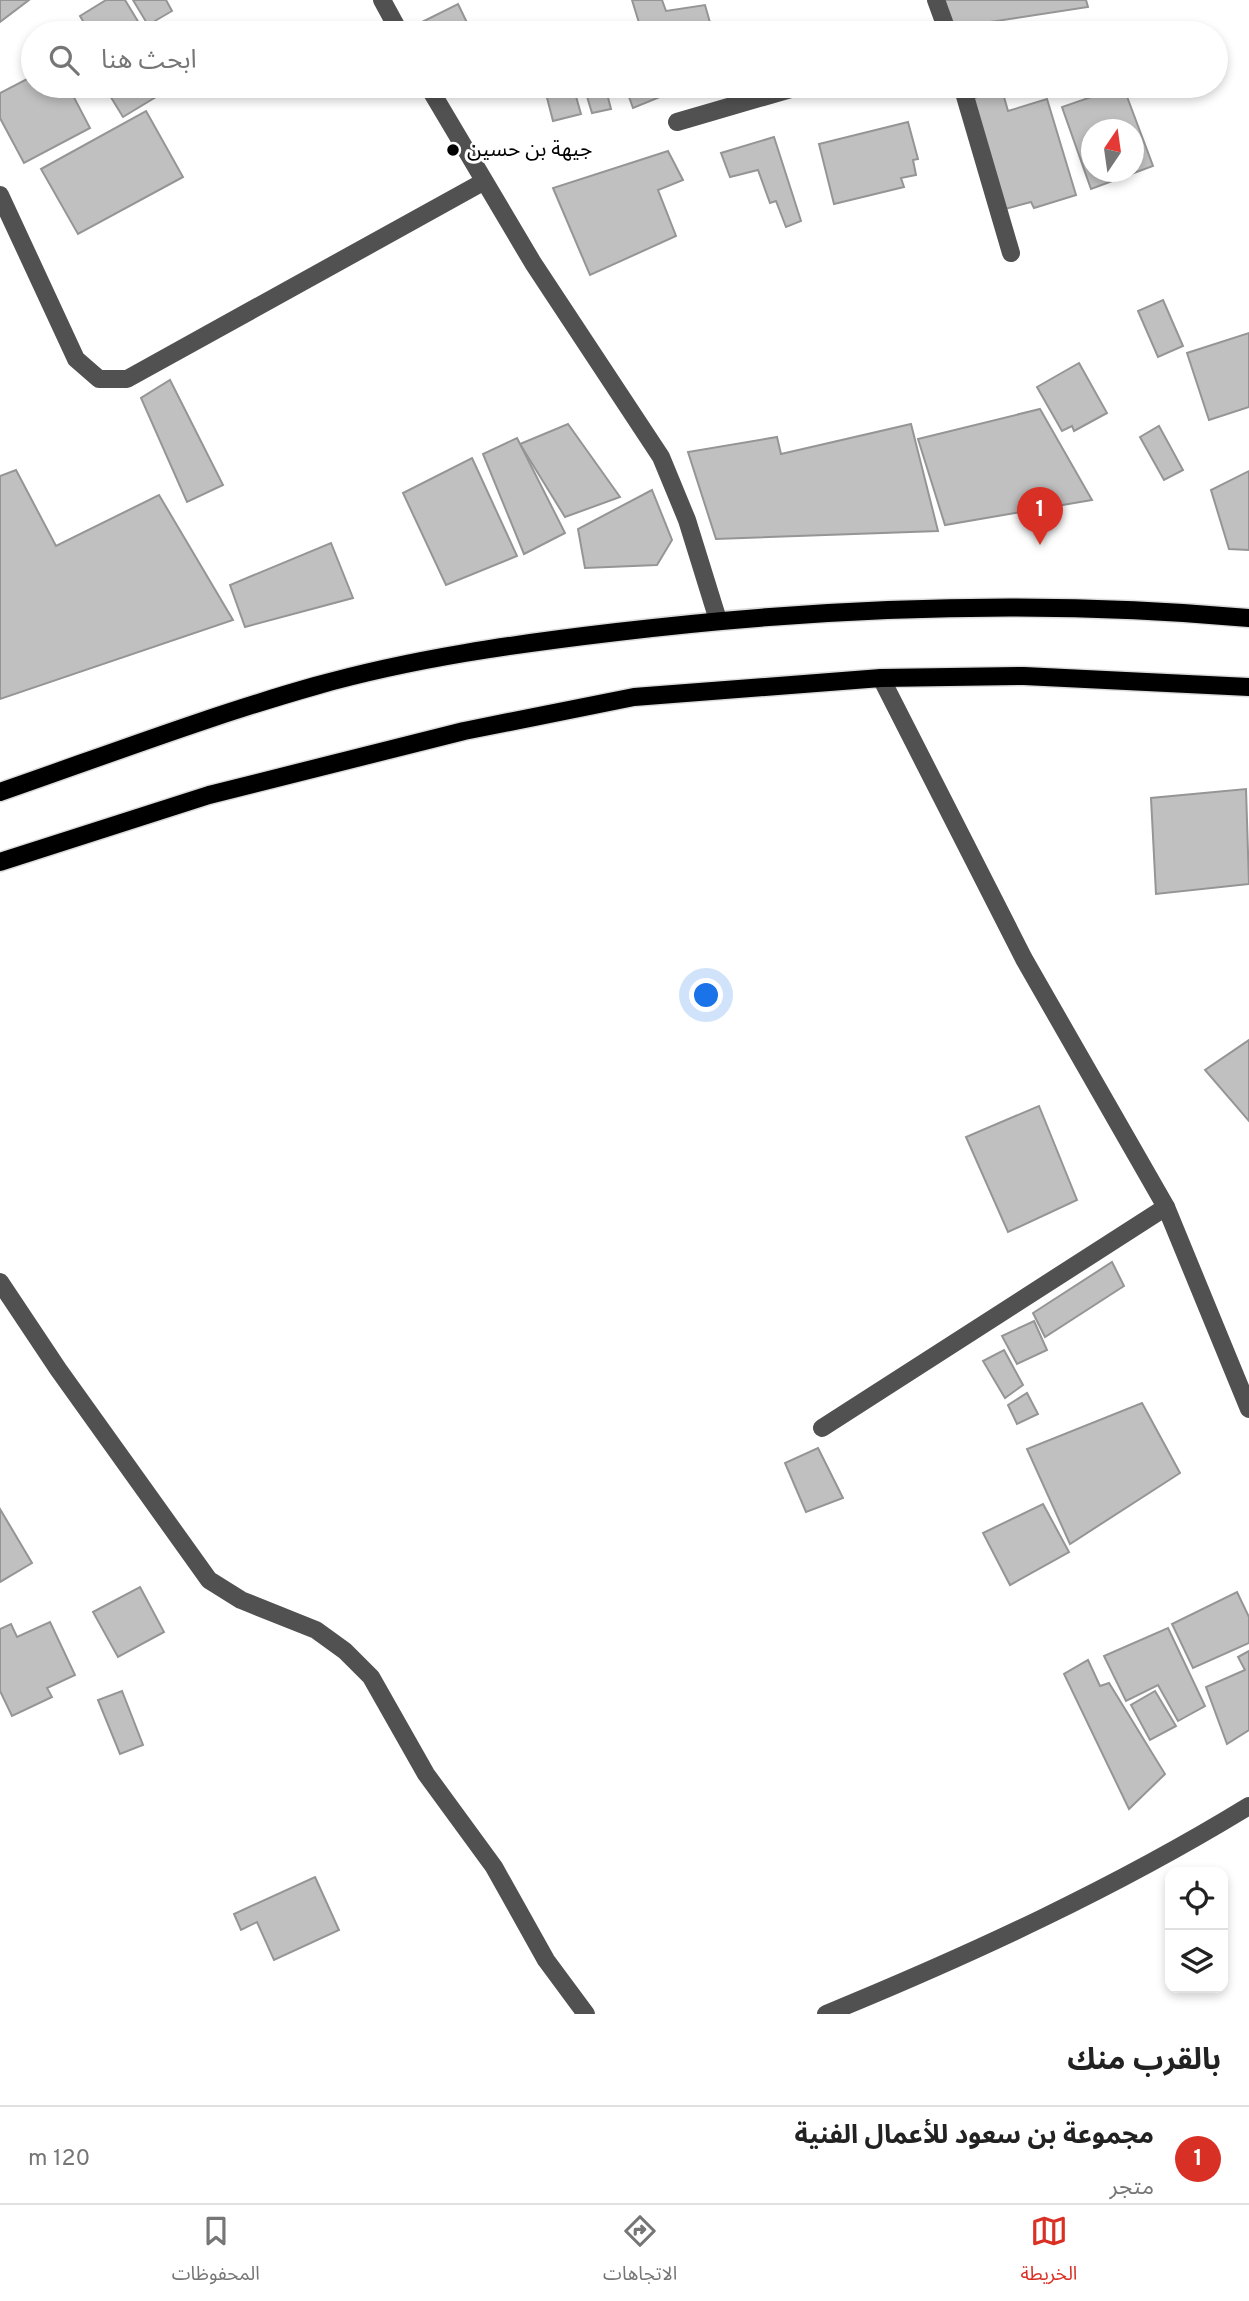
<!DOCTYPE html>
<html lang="ar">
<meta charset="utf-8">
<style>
body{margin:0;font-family:Overpass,"Noto Sans Arabic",sans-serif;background:#f6f6f6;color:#222;direction:rtl}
.controls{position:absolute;right:21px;bottom:21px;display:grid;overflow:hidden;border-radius:14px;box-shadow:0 4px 10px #0003}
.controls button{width:63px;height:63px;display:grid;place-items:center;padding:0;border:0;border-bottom:2px solid #e0e0e0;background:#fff;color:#222;font:35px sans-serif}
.compass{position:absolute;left:1081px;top:119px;width:63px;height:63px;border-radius:50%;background:#fff;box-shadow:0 4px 10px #0003;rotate:13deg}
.you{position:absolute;left:707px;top:996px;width:24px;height:24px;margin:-18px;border:5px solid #fff;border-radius:50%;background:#1a73e8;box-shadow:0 0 0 10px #1a73e833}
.badge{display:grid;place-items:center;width:46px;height:46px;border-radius:50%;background:#d93025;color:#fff;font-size:23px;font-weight:700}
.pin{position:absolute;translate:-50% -58px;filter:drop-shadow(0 2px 4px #0008)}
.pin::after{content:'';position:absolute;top:37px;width:24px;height:21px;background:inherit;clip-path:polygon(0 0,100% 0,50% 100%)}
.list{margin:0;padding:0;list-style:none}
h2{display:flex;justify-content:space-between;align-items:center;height:91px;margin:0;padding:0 28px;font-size:30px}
h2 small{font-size:23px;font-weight:400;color:#767676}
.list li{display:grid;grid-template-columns:46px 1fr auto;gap:21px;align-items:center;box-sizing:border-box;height:98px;padding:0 28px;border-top:2px solid #e0e0e0}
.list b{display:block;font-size:26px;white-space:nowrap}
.list p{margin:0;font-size:23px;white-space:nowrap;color:#767676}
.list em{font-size:23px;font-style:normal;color:#767676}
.icon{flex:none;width:38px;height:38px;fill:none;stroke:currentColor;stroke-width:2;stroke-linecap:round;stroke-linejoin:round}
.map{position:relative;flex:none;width:1249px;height:2014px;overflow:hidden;direction:ltr}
.search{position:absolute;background:#fff;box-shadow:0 4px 10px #0003;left:21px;right:21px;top:21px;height:77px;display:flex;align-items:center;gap:18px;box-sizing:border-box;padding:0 24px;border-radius:38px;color:#767676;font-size:26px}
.sheet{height:189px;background:#fff}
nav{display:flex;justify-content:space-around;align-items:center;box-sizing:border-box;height:98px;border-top:2px solid #e0e0e0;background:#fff;font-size:19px;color:#767676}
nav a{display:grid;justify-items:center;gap:4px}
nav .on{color:#d93025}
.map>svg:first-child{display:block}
.building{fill:#c0c0c0;stroke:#959595;stroke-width:2;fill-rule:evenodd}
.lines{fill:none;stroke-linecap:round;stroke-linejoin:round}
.major-casing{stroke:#dbdbdb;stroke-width:21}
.minor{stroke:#515151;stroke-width:18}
.major{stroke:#000;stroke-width:18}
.poi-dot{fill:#000;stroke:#fff;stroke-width:2.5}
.labels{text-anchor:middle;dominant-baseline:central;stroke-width:6;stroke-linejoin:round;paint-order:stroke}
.poi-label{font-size:21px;fill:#000;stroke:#fff;text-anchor:start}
</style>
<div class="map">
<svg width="1249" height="2014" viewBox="0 0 1249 2014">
<rect width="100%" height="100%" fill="#fff"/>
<g class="building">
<path d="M0,0H29L0,22Z"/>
<path d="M106,0H125L145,33H85L89,31L80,16Z"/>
<path d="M133,0H166L172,11L148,25Z"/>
<path d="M632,0H662L666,11L705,5L713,33H634L640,26Z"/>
<path d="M943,0H1086L1088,7L951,28Z"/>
<path d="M458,4L472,33H418L414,26Z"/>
<path d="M33,76V86H68L90,128L24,163L0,118V93Z"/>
<path d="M104,86H174L123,117Z"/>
<path d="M544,86H605L611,109L592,113L585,90L575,93L581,114L553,121Z"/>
<path d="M625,86H656L660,97L633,108Z"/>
<path d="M662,86H699L665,95Z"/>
<path d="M1123,86L1153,166L1091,189L1062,107ZM1092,130H1134V172H1092Z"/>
<path d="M1002,90L1008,111L1047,99L1076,195L1034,208L1031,202L1005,209L971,99Z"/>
<path d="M146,111L183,177L78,234L41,169Z"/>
<path d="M908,122L918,159L913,160L916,175L901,178L904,187L834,204L819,144Z"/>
<path d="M774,137L801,221L786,227L776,201L770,203L758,170L730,177L721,153Z"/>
<path d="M668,151L683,180L658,190L676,236L590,275L553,188Z"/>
<path d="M1163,300L1183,346L1158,357L1138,311Z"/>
<path d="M1249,333V407L1209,420L1187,353Z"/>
<path d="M1079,363L1107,413L1074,431L1072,426L1062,431L1037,387Z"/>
<path d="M170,380L223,485L187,502L141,398Z"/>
<path d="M1040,409L1092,500L945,525L918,439Z"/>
<path d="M568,424L620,497L565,517L520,444Z"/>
<path d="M911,424L938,531L716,539L688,452L777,437L781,454Z"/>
<path d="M1159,426L1183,470L1164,480L1140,437Z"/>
<path d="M517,438L565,533L524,554L483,454Z"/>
<path d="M472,458L517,556L446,585L403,493Z"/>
<path d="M16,470L56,546L159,495L233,620L0,699V476Z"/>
<path d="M1249,471V550L1229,549L1211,490Z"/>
<path d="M652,490L672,540L657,565L585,568L578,529Z"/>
<path d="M331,543L353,598L245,627L230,585Z"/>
<path d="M1246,789L1249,884L1156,894L1151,798Z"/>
<path d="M1249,1040V1121L1205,1070Z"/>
<path d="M1039,1106L1077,1200L1008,1232L966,1137Z"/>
<path d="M1112,1262L1124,1286L1045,1337L1033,1313Z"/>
<path d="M1034,1321L1047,1350L1017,1364L1002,1336Z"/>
<path d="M1004,1350L1023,1385L1005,1398L983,1361Z"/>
<path d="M1027,1393L1038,1414L1017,1424L1008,1405Z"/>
<path d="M1142,1403L1180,1473L1070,1544L1027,1449Z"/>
<path d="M818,1448L843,1498L806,1512L785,1463Z"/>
<path d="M1043,1504L1069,1552L1010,1585L983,1533Z"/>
<path d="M0,1509L32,1563L0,1582Z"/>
<path d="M140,1587L164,1632L118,1657L93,1612Z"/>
<path d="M1237,1592L1249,1617V1643L1193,1668L1172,1624Z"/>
<path d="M50,1622L75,1675L47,1688L52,1697L12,1716L0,1691V1629L11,1624L17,1637Z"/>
<path d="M1168,1628L1205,1706L1178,1721L1158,1685L1126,1701L1104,1656Z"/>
<path d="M1249,1651V1730L1227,1744L1206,1687L1245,1670L1238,1657Z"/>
<path d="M1088,1660L1100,1686L1109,1683L1165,1774L1129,1809L1064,1674Z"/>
<path d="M122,1691L143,1745L120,1754L98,1700Z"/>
<path d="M1155,1691L1176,1726L1150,1740L1131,1705Z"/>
<path d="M315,1877L339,1930L274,1960L257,1922L241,1930L234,1914Z"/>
</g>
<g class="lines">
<g class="major-casing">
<g id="major">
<path d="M0,792C104,756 209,716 315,686C414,658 515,644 617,632C826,607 1039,599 1249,618"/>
<path d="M0,862L209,795L464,731L634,697L881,678L1024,676L1249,687"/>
</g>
</g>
<g class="minor">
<path d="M382,0L400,33"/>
<path d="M936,0L948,33"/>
<path d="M428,86L533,263L661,457L687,520L718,620"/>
<path d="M962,86L1011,253"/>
<path d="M677,122L801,86"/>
<path d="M0,195L76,359L99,379H127L483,182"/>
<path d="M881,678L1024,959L1166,1207L1249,1409"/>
<path d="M0,1282L58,1369L209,1580L241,1600L316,1630L345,1651L371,1677L426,1774L494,1867L546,1960L586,2014"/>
<path d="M822,1428L1166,1207"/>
<path d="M826,2014C972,1954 1115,1888 1249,1806"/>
</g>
<use href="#major" class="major"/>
</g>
<circle class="poi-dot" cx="453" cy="150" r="7"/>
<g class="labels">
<g class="poi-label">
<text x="467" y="150">جيهة بن حسين</text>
</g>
</g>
</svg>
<div class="controls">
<button><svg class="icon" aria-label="locate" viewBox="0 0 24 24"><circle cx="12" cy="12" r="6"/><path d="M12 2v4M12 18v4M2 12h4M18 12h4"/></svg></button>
<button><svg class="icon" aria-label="layers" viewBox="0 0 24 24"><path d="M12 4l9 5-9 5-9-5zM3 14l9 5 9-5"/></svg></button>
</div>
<svg class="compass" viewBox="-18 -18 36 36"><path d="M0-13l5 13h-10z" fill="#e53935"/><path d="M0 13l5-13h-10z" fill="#767676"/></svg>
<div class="you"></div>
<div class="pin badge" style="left:1040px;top:545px">1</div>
<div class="search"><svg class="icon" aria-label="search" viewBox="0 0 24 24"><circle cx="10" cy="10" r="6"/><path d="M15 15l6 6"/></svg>ابحث هنا</div>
</div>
<section class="sheet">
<h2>بالقرب منك<small></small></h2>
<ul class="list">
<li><span class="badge">1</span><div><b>مجموعة بن سعود للأعمال الفنية</b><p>متجر</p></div><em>120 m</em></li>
</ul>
</section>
<nav>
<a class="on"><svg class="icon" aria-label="map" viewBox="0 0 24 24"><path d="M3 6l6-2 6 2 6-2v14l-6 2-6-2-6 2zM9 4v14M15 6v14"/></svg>الخريطة</a>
<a><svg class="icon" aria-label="directions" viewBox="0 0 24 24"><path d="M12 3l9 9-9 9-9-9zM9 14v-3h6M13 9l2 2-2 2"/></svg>الاتجاهات</a>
<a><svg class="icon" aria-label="saved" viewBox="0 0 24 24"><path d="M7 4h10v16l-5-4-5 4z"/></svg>المحفوظات</a>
</nav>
